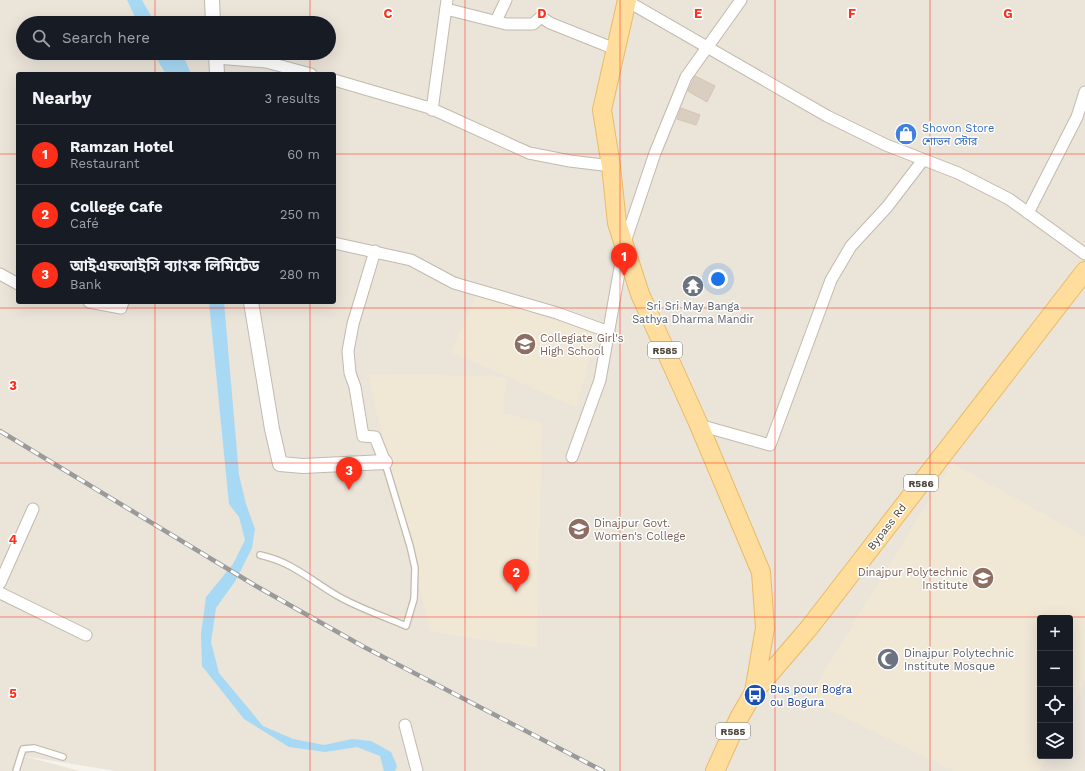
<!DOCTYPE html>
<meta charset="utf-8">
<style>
body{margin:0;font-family:"Work Sans","Noto Sans Bengali",sans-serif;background:#20242c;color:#f1f3f6}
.controls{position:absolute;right:12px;bottom:12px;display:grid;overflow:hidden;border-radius:4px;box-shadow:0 4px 16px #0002}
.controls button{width:36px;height:36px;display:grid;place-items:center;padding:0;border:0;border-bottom:1px solid #363941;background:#171b24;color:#f1f3f6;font:20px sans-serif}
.you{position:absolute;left:718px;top:279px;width:14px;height:14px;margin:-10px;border:3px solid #fff;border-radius:50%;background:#1a73e8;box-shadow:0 0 0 6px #1a73e833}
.badge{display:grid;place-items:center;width:26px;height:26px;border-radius:50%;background:#ff2f1a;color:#fff;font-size:13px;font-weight:700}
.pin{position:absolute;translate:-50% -33px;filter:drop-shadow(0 1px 2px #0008)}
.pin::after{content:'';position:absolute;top:21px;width:14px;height:12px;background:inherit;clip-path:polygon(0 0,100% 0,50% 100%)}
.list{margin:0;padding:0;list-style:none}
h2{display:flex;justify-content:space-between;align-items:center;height:52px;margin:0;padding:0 16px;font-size:17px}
h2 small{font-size:13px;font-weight:400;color:#9ea1a6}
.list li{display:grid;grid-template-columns:26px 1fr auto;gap:12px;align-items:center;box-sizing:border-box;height:60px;padding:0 16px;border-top:1px solid #363941}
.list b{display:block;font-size:15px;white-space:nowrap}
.list p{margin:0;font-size:13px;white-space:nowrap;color:#9ea1a6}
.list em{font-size:13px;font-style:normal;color:#9ea1a6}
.icon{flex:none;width:22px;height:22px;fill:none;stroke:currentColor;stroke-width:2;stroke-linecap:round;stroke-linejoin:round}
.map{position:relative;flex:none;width:1085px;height:771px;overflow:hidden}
.search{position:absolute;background:#171b24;box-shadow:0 4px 16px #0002;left:16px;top:16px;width:320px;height:44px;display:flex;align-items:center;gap:10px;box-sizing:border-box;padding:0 14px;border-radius:22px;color:#9ea1a6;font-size:15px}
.panel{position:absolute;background:#171b24;box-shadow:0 4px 16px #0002;left:16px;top:72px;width:320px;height:232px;border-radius:4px}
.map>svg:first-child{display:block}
.residential{fill:#eae4d9;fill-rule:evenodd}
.education{fill:#f0e7d5}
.water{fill:#a7d9f4}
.building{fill:#d9cec0;stroke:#d4c5b3}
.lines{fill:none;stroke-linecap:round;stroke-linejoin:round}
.service-casing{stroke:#c2baad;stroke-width:8}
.minor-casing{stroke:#c2baad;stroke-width:13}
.tertiary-casing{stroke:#c2baad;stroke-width:16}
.primary-casing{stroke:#e9bb66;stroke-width:20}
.service{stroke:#fff;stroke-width:5.5}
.minor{stroke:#fff;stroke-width:11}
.tertiary{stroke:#fff;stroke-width:14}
.primary{stroke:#ffdd9c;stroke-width:18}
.rail-casing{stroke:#9a9a9a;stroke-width:4.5}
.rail{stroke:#fff;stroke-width:3;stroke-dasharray:9;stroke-linecap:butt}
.grid{fill:none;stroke:#ff2f1a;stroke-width:1;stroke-opacity:0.55}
.labels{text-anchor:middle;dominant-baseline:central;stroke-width:3;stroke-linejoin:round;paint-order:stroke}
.shield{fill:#fff;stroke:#817b74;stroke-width:1}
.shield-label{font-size:10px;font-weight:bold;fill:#4b4338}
.shop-label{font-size:11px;fill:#366cbe;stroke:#fff;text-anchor:start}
.worship-label{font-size:11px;fill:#5b616d;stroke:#fff}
.education-label{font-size:11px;fill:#785e54;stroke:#fff;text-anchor:start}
.street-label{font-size:11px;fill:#4b4338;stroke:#fff}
.transit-label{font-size:11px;fill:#164399;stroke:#fff;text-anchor:start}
.grid-label{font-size:13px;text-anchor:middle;font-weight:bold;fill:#ff2f1a;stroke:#fff;stroke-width:3;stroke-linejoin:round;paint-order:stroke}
</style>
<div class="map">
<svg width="1085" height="771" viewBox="0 0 1085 771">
<rect width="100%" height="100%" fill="#f6f2ec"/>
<path class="residential" d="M0,0H1085V771H116L23,756L80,771H0ZM23,23H329V53H23ZM18,74H334V302H18ZM1040,618H1070V756H1040Z"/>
<g class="education">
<path d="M478,293L597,335L576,407L451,352Z"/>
<path d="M368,374L493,376L507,379L502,413L542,423L537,648L430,631Z"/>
<path d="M952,463L1085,537V682L1070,712V618H1040V756H1047L1040,771H954L807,699Z"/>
</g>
<g class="water">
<path d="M127,0H142L155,23H138Z"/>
<path d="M153,53H176L184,57L191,74H166Z"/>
<path d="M209,302H224L239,475L246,504L255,529L252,548L236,580L216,608L211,642L219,673L263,726L293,739L324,745L352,739L371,741L391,752L397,766L395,771H384L380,756L357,747L325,752L289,747L244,719L202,666L201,634L206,597L233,564L245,540L239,517L229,504Z"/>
</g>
<g class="building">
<path d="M695,76L715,86L707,102L688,91Z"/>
<path d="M681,108L700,115L696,125L677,119Z"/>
</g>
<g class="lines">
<g class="service-casing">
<g id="service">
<path d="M260,555C292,562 309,579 336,595C358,608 383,616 406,626L414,599L415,568L410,546L385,463"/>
<path d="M16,771L23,749L34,748L63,757"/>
</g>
</g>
<g class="minor-casing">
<g id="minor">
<path d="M627,1L827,116L886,145L958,173L1009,199L1085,254"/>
<path d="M446,9L506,24H533L541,17L550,23L615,49"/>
<path d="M496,21L506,0"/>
<path d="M216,58L266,62L311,74"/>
<path d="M334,80L430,108L529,153L570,161L611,166"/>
<path d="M432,110L447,0"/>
<path d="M1028,213L1077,117L1085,92"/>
<path d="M334,243L411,260L454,283L557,313L609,332"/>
<path d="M375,251L353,324L348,351L350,373L355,387L363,436L375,437L385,462"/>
<path d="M0,274L18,284"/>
<path d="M89,302L121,308L123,302"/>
<path d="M699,425L770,445L831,280L851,246L887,207L923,160"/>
<path d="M572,457L600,380L624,245L655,153L686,77L741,0"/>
<path d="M0,583L33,509"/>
<path d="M0,593L86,635"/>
<path d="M405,725L417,771"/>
</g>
</g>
<g class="tertiary-casing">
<g id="tertiary">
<path d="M212,0L213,23"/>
<path d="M216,53L217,74"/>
<path d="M251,302L272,429L280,464L303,466L385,462"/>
</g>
</g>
<g class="primary-casing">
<g id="primary">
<path d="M627,0L602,110L611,166L617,223L640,294L699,425L761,572L765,628L754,692"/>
<path d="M715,771L739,718L754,692L809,628L1085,271"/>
</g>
</g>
<use href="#service" class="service"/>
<use href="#minor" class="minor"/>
<use href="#tertiary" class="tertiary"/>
<use href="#primary" class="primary"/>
<g class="rail-casing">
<path id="rail" d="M0,431L256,586L364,647L603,771"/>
</g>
<use href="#rail" class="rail"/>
</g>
<path class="grid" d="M155,0V23M310,0V23M465,0V771M620,0V771M775,0V771M930,0V771M155,53V74M310,53V74M0,154H18M334,154H1085M155,302V771M310,302V771M0,308H1085M0,463H1085M0,617H1085"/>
<defs>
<g id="shop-disc" transform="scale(1.15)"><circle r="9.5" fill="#3f7fe0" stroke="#fff"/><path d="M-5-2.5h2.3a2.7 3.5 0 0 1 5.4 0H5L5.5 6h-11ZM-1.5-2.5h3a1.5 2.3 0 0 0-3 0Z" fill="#fff"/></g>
<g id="temple-disc" transform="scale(1.15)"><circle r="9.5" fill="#6b7280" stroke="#fff"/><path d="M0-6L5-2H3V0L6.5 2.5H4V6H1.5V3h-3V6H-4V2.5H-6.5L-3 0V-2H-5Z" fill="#fff"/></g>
<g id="university-disc" transform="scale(1.15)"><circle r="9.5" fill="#8d6e63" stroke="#fff"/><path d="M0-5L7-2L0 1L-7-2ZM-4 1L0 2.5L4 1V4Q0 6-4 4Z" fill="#fff"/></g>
<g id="mosque-disc" transform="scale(1.15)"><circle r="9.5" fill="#6b7280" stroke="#fff"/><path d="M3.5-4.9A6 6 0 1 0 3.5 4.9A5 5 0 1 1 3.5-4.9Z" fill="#fff"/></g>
<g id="bus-disc" transform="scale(1.15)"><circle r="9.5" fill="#1a4fb4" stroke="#fff"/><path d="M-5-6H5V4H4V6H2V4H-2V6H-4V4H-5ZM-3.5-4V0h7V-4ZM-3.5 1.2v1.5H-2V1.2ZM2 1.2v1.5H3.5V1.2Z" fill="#fff"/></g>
</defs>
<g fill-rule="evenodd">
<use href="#shop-disc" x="906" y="134"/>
<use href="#temple-disc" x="693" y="286"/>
<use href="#university-disc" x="525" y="344"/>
<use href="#university-disc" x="579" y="529"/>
<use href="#university-disc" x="983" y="578"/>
<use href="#mosque-disc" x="888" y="659"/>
<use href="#bus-disc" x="755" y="695"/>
</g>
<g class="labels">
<g class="shield">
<rect x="648" y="342" width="34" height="16" rx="3"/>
<rect x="904" y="475" width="34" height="16" rx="3"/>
<rect x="716" y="723" width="34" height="16" rx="3"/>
</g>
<g class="shield-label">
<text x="665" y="350">R585</text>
<text x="921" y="483">R586</text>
<text x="733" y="731">R585</text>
</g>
<g class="shop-label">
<text x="922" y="128">Shovon Store<tspan x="922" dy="13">শোভন স্টোর</tspan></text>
</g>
<g class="worship-label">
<text x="693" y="306">Sri Sri May Banga<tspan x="693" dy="13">Sathya Dharma Mandir</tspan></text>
<text x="904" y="653" text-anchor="start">Dinajpur Polytechnic<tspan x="904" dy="13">Institute Mosque</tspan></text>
</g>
<g class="education-label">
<text x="540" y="338">Collegiate Girl's<tspan x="540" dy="13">High School</tspan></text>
<text x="594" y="523">Dinajpur Govt.<tspan x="594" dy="13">Women's College</tspan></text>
<text x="968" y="572" text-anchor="end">Dinajpur Polytechnic<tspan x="968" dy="13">Institute</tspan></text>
</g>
<g class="street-label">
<text transform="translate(887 527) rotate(-52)">Bypass Rd</text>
</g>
<g class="transit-label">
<text x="770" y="689">Bus pour Bogra<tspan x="770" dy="13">ou Bogura</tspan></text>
</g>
</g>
<g class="grid-label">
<text x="388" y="18">C</text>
<text x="542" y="18">D</text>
<text x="698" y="18">E</text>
<text x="852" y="18">F</text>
<text x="1008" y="18">G</text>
<text x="13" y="390">3</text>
<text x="13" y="544">4</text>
<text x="13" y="698">5</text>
</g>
</svg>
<div class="controls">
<button>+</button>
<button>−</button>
<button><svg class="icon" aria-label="locate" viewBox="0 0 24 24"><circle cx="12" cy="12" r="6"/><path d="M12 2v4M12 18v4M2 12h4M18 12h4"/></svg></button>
<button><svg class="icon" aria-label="layers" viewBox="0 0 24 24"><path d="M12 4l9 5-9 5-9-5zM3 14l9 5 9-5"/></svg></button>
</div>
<div class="you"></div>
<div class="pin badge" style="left:624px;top:276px">1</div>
<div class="pin badge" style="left:516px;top:592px">2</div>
<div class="pin badge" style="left:349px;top:490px">3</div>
<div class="search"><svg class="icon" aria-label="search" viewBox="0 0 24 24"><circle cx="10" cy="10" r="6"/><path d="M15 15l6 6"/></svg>Search here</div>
<section class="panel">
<h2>Nearby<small>3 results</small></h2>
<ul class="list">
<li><span class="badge">1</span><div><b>Ramzan Hotel</b><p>Restaurant</p></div><em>60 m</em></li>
<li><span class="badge">2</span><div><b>College Cafe</b><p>Café</p></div><em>250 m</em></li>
<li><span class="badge">3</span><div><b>আইএফআইসি ব্যাংক লিমিটেড</b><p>Bank</p></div><em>280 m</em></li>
</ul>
</section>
</div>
